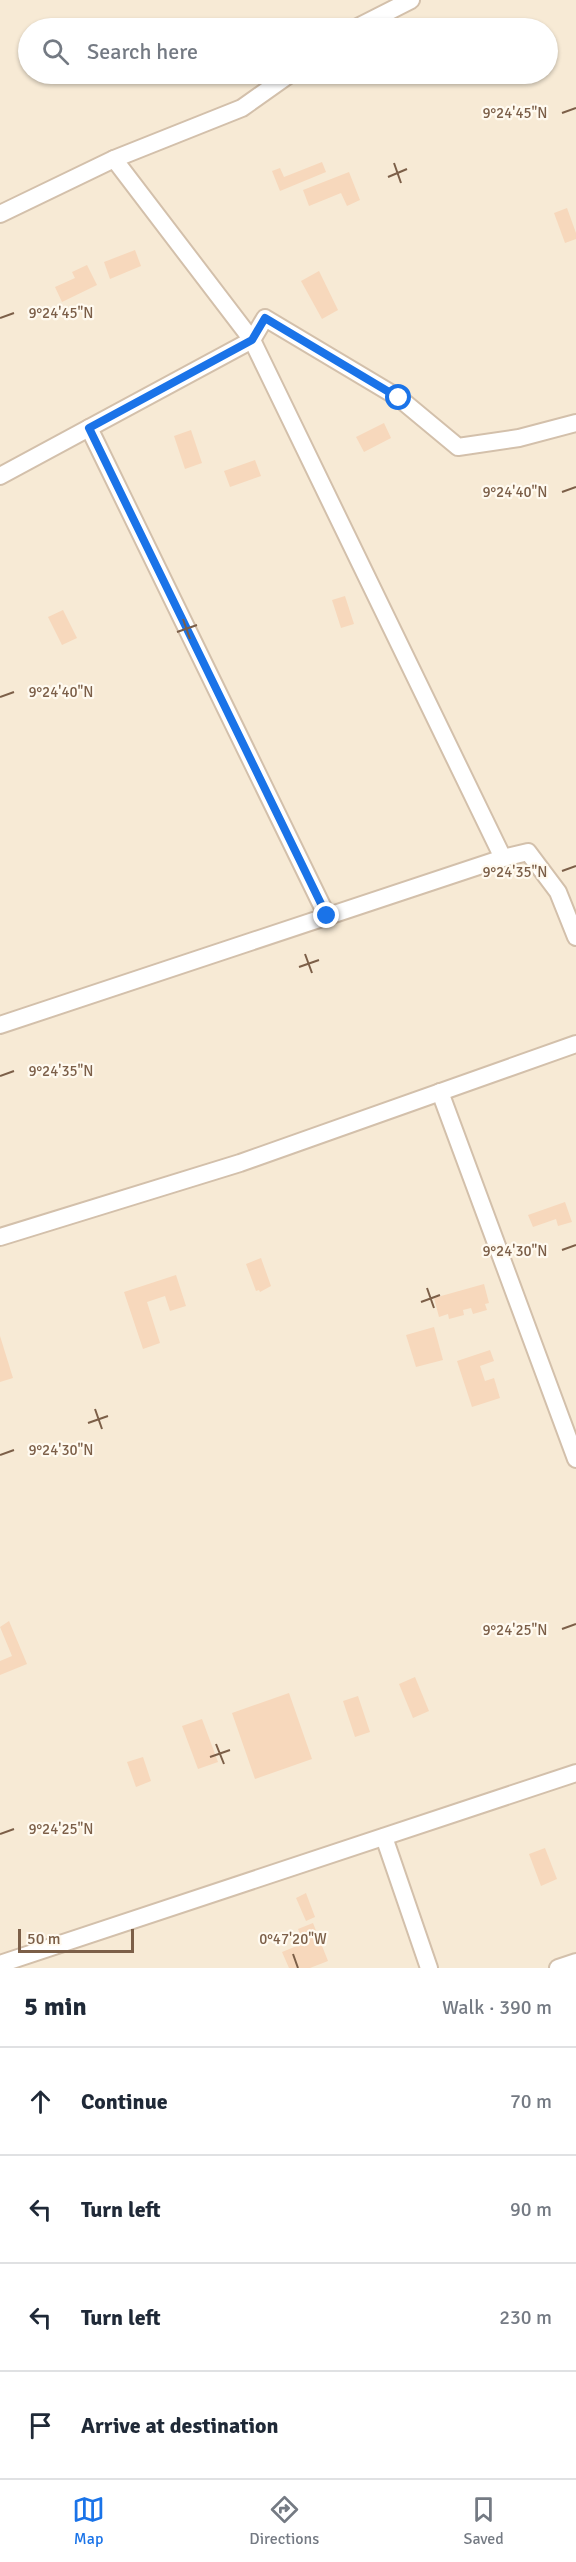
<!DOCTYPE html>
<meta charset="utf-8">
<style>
body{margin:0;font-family:Signika,sans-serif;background:#f6f6f7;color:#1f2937}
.scale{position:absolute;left:18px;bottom:15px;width:116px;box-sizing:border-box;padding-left:6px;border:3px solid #7c5f48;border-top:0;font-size:16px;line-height:21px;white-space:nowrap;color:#7c5f48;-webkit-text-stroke:4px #fffaf0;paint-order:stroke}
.stop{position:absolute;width:18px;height:18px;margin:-14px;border:4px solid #1a73e8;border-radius:50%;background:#fff}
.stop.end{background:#1a73e8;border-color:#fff;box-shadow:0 2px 6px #0008}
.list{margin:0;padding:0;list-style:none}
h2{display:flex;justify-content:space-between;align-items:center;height:78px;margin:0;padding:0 24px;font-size:26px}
h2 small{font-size:20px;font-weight:400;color:#747a83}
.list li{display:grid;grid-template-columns:39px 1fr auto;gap:18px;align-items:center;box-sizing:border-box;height:108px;padding:0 24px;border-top:2px solid #e0e1e3}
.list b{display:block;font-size:22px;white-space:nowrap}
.list em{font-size:20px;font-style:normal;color:#747a83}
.icon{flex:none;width:33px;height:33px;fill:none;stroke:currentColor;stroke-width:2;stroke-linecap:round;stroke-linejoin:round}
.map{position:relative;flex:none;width:576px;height:1968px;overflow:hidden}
.search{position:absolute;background:#fff;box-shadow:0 2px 4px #0004;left:18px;right:18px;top:18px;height:66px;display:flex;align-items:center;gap:15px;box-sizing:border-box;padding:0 21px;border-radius:33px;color:#747a83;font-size:22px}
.sheet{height:510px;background:#fff}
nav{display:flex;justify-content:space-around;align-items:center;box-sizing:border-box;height:84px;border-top:2px solid #e0e1e3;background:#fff;font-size:16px;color:#747a83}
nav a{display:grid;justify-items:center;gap:3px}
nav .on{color:#1a73e8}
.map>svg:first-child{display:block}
.residential{fill:#f7ead5;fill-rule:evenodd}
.building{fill:#f7d8bc}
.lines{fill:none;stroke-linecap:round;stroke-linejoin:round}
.street-casing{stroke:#d3c0ab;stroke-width:20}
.street{stroke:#fff;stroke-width:16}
.route{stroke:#1a73e8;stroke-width:8}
.ticks{fill:none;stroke:#7c5f48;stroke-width:2}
.ticks-label{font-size:15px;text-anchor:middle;fill:#7c5f48;stroke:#fffaf0;stroke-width:4.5;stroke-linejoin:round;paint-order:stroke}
</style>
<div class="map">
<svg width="576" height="1968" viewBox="0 0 576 1968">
<rect width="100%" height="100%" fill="#fef7e7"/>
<path class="residential" d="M0,0H576V1968H0ZM28,28H548V74H28Z"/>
<g class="building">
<path d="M322,162L326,172L280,191L272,171L280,168L284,177Z"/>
<path d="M349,172L360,200L347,206L341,193L309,206L303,190Z"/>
<path d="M567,208L576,233V239L565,243L554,213Z"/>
<path d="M135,250L141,266L110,279L104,262Z"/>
<path d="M87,265L97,285L62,302L55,287L75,278L72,272Z"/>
<path d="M319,271L338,310L322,319L301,281Z"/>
<path d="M384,423L391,438L364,452L356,437Z"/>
<path d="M191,430L202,463L185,469L174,436Z"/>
<path d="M255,460L261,476L230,487L224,471Z"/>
<path d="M345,596L354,624L341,628L332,600Z"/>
<path d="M63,610L77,638L62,645L48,617Z"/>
<path d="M565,1202L572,1222L558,1226L556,1219L533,1227L528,1215Z"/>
<path d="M261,1258L271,1286L260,1292L259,1290L256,1291L246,1264Z"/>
<path d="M176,1275L186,1306L170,1311L165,1296L147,1302L160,1343L143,1349L124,1292Z"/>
<path d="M484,1284L489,1303L485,1304L487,1310L473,1314L471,1308L463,1310L464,1315L449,1319L448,1314L439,1317L434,1298Z"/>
<path d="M434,1327L443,1360L416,1367L406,1335Z"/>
<path d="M0,1336L13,1378L0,1382Z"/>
<path d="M490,1350L494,1361L480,1366L485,1381L494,1378L500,1398L472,1407L457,1361Z"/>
<path d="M9,1621L27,1664L0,1675V1661L12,1656L0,1627Z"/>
<path d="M415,1677L429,1711L413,1718L399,1684Z"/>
<path d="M289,1693L312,1759L255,1779L232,1713Z"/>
<path d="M358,1696L370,1732L355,1737L343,1701Z"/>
<path d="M202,1719L218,1762L198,1769L182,1726Z"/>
<path d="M143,1757L151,1781L136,1787L127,1762Z"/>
<path d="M545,1848L557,1879L541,1886L529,1854Z"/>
<path d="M306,1893L315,1917L306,1921L296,1898Z"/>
<path d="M313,1923L328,1961L310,1968H289L282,1952L304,1943L298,1929Z"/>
</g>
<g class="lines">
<g class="street-casing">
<g id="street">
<path d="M356,28L411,0"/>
<path d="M114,159L252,340L503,858"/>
<path d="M0,214L114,159L242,108L290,74"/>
<path d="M89,428L327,916"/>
<path d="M0,476L252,340L265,318L399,398L458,447L519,438L576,423"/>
<path d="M0,1025L503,858L528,852L558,892L576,937"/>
<path d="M440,1092L576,1459"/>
<path d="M0,1237L240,1163L576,1044"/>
<path d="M384,1837L429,1968"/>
<path d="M0,1964L576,1773"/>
<path d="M558,1968L576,1962"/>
</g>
</g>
<use href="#street" class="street"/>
</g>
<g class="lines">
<path class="route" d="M327,916L89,428L252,340L265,318L399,398"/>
</g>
<path class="ticks" d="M562,113L576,108M394,163L401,183M388,177L407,169M0,318L14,313M562,492L576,487M183,619L190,639M177,632L197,625M0,697L14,692M562,871L576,866M305,954L312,973M299,967L319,960M0,1076L14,1071M562,1250L576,1245M427,1288L434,1308M421,1302L440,1295M95,1409L102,1429M88,1423L108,1416M0,1455L14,1450M562,1629L576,1624M216,1744L224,1764M210,1757L230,1750M0,1834L14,1829M293,1954L298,1968"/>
<g class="ticks-label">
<text x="515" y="118">9°24'45"N</text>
<text x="61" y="318">9°24'45"N</text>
<text x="515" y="497">9°24'40"N</text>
<text x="61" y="697">9°24'40"N</text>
<text x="515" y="877">9°24'35"N</text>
<text x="61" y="1076">9°24'35"N</text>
<text x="515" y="1256">9°24'30"N</text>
<text x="61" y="1455">9°24'30"N</text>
<text x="515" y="1635">9°24'25"N</text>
<text x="61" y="1834">9°24'25"N</text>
<text x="293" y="1944">0°47'20"W</text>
</g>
</svg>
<div class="scale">50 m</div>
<div class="stop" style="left:399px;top:398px"></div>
<div class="stop end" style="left:327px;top:916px"></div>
<div class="search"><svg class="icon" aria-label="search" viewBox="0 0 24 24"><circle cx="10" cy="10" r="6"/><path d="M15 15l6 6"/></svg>Search here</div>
</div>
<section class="sheet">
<h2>5 min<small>Walk · 390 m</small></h2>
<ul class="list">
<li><svg class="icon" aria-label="ahead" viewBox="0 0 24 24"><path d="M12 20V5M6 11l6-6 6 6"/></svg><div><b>Continue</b></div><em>70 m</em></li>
<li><svg class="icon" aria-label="left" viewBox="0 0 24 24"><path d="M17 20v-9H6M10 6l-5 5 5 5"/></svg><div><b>Turn left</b></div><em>90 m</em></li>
<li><svg class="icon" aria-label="left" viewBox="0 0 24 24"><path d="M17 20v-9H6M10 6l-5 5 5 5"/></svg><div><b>Turn left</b></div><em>230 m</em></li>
<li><svg class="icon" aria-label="arrive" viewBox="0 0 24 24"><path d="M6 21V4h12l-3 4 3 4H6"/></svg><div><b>Arrive at destination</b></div></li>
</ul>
</section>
<nav>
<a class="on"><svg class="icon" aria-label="map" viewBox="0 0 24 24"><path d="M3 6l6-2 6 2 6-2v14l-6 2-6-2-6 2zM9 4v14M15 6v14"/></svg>Map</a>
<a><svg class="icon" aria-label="directions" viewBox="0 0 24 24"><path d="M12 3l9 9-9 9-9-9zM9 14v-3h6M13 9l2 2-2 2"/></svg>Directions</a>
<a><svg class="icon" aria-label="saved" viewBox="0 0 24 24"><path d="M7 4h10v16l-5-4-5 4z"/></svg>Saved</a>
</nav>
